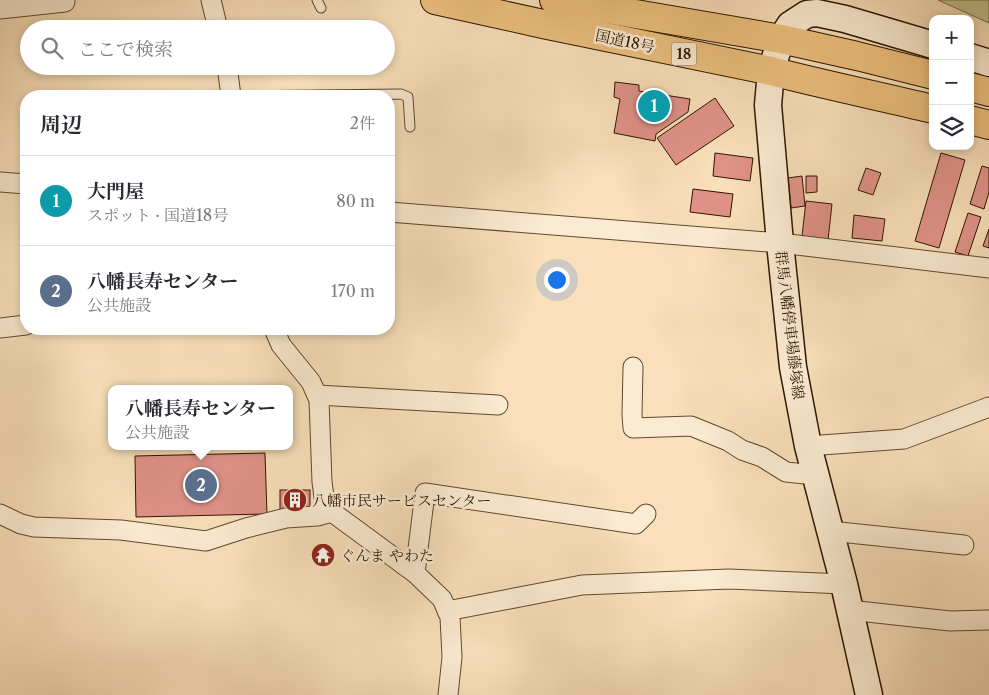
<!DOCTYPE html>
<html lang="ja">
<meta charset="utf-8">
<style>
body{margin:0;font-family:"Libre Caslon Text","Noto Serif JP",serif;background:#f7f7f7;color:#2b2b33}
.controls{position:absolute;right:15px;top:15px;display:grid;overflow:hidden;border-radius:10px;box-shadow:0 2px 8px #0003}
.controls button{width:45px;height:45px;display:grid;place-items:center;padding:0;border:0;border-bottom:1px solid #e1e1e2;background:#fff;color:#2b2b33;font:25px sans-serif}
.you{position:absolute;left:556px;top:279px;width:18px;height:18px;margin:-12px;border:4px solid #fff;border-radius:50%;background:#1a73e8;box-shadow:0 0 0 8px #1a73e833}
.badge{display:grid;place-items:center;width:32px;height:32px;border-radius:50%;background:#8f2418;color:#fff;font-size:16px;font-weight:700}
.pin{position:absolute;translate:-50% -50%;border:2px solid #fff;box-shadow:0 1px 5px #0006}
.popup{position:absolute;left:108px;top:385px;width:185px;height:65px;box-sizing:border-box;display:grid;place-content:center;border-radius:10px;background:#fff;filter:drop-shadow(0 1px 4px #0005);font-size:16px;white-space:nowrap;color:#7c7c81}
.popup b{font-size:19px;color:#2b2b33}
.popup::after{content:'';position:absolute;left:50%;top:100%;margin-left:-10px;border:10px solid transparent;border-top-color:#fff}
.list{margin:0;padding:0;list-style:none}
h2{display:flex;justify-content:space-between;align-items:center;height:65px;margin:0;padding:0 20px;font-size:21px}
h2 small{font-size:16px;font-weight:400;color:#7c7c81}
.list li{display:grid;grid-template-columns:32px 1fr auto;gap:15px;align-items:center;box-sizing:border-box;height:90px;padding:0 20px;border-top:1px solid #e1e1e2}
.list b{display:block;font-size:19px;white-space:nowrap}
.list p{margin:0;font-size:16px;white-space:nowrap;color:#7c7c81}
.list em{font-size:16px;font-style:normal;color:#7c7c81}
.icon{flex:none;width:28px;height:28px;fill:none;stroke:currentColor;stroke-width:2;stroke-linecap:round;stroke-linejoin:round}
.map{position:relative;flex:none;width:989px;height:695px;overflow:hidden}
.search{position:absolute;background:#fff;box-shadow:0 2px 8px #0003;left:20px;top:20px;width:375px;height:55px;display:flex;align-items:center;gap:12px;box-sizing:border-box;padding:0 18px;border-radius:28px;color:#7c7c81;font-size:19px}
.panel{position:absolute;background:#fff;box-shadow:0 2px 8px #0003;left:20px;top:90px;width:375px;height:245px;border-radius:20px}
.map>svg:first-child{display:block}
.green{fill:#c1c18d;stroke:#786b46}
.building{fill:#e09289;stroke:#2e1500}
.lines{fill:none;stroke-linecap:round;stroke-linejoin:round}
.lane-casing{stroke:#61482e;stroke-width:11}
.street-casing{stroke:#61482e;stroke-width:21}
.secondary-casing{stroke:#2e1500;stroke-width:29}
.highway-casing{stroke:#2e1500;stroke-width:30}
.lane{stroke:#fbebd2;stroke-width:9}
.street{stroke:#fbebd2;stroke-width:19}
.secondary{stroke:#fbebd2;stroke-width:26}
.highway{stroke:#ecc07d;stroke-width:28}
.labels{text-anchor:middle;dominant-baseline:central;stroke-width:5;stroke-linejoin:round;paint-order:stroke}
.shield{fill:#fbebd2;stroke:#6c553f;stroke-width:1}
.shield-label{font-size:14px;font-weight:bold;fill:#2e1500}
.street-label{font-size:15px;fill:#2e1500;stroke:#fbebd2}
.poi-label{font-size:15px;fill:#2e1500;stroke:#fbebd2;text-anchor:start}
</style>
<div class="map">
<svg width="989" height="695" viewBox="0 0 989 695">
<rect width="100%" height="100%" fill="#f9e0ba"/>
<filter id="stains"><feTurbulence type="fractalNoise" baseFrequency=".004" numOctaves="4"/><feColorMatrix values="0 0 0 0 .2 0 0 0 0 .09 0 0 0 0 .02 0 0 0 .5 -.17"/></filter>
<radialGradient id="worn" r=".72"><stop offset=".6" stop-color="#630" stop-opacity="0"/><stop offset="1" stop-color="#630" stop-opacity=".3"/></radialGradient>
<path class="green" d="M938,0H989V23Z"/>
<g class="building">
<path d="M615,82L639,85V91L690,99L688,112L656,134L655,141L614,133L620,99L614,97Z"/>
<path d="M715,98L734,126L676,165L657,138Z"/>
<path d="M715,153L753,158L750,181L713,176Z"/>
<path d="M941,153L965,160L939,248L915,241Z"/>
<path d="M982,166L989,168V192L984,209L970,204Z"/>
<path d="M866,168L881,173L873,195L858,190Z"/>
<path d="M802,176L805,206L791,208L788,178Z"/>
<path d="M806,176H817V192L806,193Z"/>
<path d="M693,189L733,194L730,217L690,212Z"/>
<path d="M806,201L832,204L828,240L802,236Z"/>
<path d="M968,213L981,217L968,256L955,252Z"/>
<path d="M854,215L885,219L882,241L852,238Z"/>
<path d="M989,229V248L983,246Z"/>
<path d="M265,453L267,514L136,517L135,456Z"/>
<rect x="280" y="490" width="30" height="20"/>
</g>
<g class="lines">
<g class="lane-casing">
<g id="lane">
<path d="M317,0L321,8"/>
<path d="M231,96L401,94L408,97L410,127"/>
</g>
</g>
<g class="street-casing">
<g id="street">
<path d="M211,0L218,29"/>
<path d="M0,9L65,2"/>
<path d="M227,66L231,96"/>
<path d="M0,182L26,184"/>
<path d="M389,212L780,243L989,268"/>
<path d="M0,328L26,325"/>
<path d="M274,329L281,345L311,382L319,400L322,482L324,497L332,512L415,573L442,599L450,617L452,657L448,695"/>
<path d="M633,367L632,415L633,428L691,426L728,441L742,450L762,457L786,472L815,475"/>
<path d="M317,395L498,405"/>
<path d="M808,446L904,439L989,407"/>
<path d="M0,514L21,524L34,527L121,530L206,541L246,528L286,518L317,516L332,512"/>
<path d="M830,531L964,545"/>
<path d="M415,573L425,493L636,524L646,514"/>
<path d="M849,610L950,621L989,620"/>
<path d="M447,611L582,585L729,579L844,584"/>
</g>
</g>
<g class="secondary-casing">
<g id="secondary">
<path d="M970,57L989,63"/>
<path d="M869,695L844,584L808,446L793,367L780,243L768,105L771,71L781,39L790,25L807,14L817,13L845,19L933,45"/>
</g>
</g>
<g class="highway-casing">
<g id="highway">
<path d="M435,0L543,24L771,71C825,85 879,96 933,109"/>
<path d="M554,0L781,39L857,56L933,75"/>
<path d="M970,87L989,92"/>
<path d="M970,120L989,125"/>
</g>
</g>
<use href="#lane" class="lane"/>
<use href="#street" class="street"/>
<use href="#secondary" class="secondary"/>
<use href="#highway" class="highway"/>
</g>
<defs>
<g id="building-disc" transform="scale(1.25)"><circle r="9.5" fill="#8f2418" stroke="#fbebd2"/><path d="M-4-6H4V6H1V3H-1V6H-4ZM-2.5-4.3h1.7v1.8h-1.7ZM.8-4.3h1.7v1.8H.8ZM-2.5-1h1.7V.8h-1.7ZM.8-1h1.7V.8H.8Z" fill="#fff"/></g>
<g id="temple-disc" transform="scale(1.25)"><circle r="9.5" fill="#8f2418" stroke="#fbebd2"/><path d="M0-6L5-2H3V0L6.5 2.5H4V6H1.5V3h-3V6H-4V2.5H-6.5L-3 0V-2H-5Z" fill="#fff"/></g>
</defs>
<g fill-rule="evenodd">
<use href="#building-disc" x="295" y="500"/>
<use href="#temple-disc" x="323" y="555"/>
</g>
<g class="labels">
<rect class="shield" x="671.5" y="42.5" width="25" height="23" rx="4"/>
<g class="shield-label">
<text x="684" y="54">18</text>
</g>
<g class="street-label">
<text transform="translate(625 41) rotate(12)">国道18号</text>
<text transform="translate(790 325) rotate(83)">群馬八幡停車場藤塚線</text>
</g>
<g class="poi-label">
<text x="312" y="500">八幡市民サービスセンター</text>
<text x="340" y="555">ぐんま やわた</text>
</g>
</g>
<rect width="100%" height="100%" filter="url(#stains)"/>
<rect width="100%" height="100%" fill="url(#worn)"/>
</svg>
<div class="controls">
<button>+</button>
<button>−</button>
<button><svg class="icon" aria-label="layers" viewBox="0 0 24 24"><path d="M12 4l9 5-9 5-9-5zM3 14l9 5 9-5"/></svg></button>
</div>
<div class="you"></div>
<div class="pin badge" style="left:654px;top:106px;background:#0f9aa8">1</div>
<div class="pin badge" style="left:201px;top:485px;background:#5c6f8a">2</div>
<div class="popup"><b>八幡長寿センター</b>公共施設</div>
<div class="search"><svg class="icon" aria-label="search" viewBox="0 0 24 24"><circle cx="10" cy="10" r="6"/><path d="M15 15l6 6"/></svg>ここで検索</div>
<section class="panel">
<h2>周辺<small>2件</small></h2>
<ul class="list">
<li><span class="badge" style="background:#0f9aa8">1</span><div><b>大門屋</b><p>スポット · 国道18号</p></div><em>80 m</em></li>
<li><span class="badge" style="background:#5c6f8a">2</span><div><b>八幡長寿センター</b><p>公共施設</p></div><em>170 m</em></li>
</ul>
</section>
</div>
